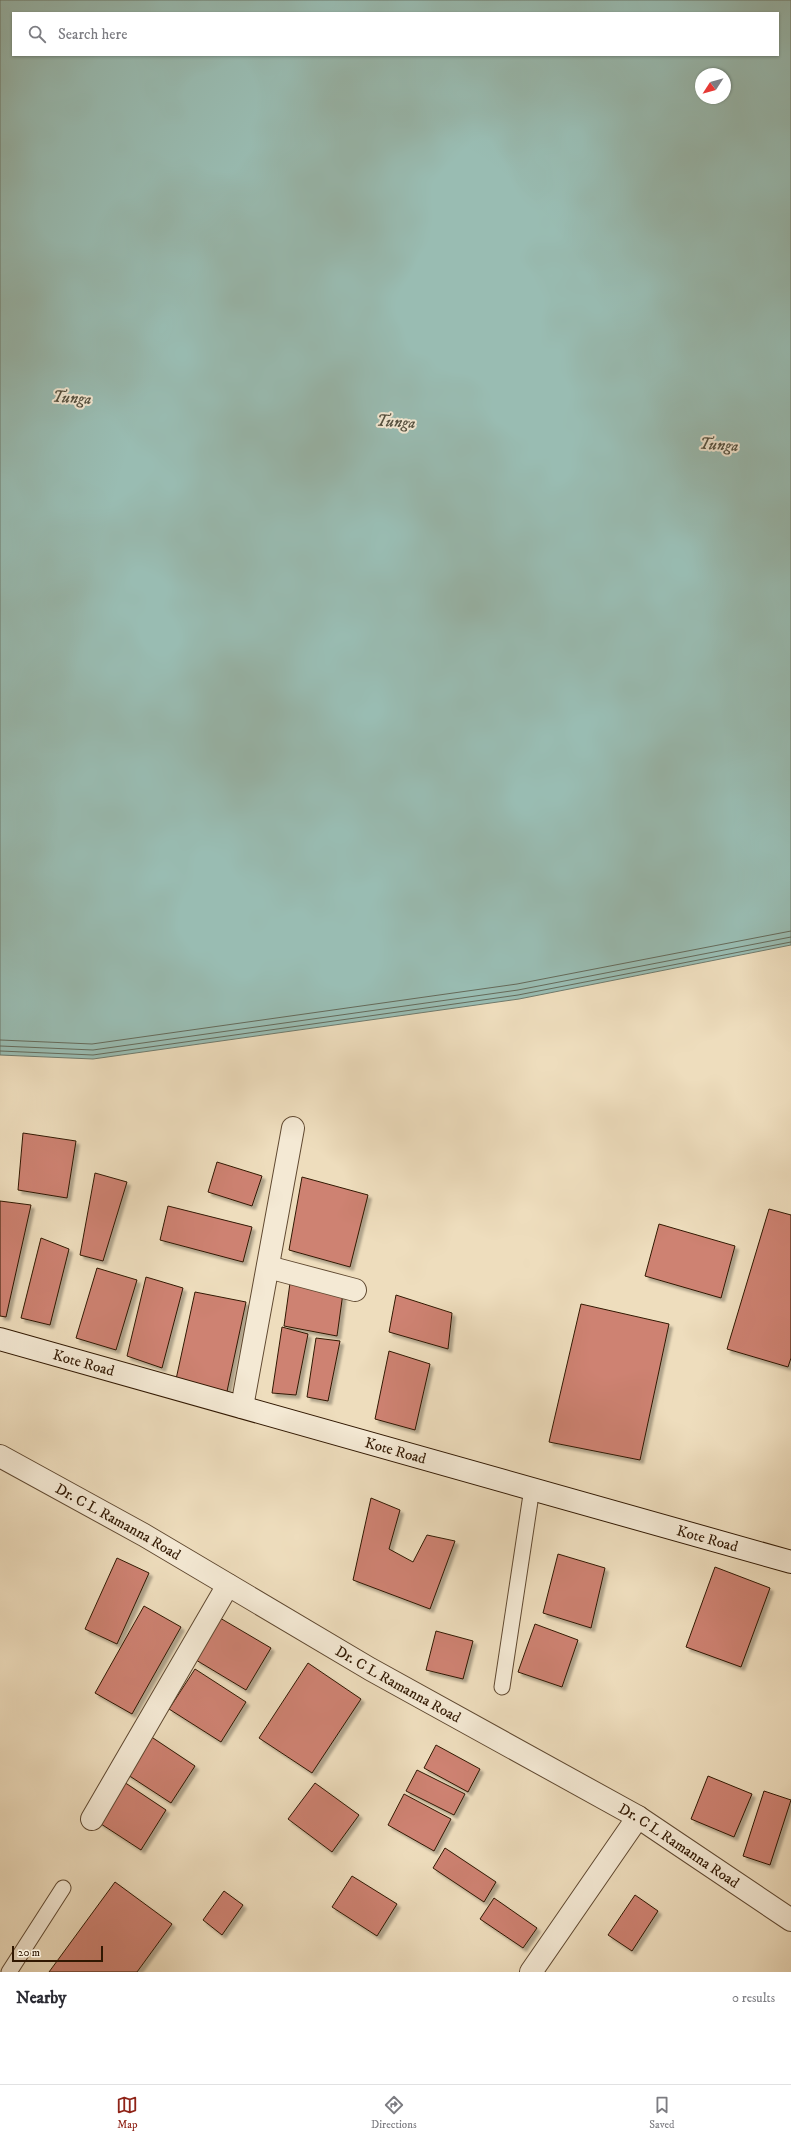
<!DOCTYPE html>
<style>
body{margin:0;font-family:"IM FELL DW Pica",serif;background:#f7f7f7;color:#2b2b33}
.compass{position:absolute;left:695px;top:68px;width:36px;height:36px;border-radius:50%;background:#fff;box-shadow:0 1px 3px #0004;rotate:234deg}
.scale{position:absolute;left:12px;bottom:10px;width:91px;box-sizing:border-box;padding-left:4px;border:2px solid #311802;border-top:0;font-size:11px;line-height:14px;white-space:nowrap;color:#311802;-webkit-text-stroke:3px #f4e9d4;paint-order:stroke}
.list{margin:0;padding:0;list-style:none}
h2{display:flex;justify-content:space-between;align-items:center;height:52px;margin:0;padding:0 16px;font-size:17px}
h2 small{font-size:13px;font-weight:400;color:#7c7c81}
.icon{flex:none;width:22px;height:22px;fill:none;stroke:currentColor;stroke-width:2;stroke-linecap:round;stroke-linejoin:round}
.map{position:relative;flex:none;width:791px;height:1972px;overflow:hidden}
.search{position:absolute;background:#fff;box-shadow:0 1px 3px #0004;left:12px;right:12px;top:12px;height:44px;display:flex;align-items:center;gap:10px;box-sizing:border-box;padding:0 14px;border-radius:0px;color:#7c7c81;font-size:15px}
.sheet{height:112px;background:#fff}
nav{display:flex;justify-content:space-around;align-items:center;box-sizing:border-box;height:56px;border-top:1px solid #e1e1e2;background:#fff;font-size:11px;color:#7c7c81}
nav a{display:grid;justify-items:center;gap:2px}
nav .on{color:#8f2418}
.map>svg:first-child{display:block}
.water{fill:#99bcb2;stroke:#6f7a6c;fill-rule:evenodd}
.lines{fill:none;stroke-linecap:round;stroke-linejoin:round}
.shore{stroke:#656a5a;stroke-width:1}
.building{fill:#ce8272;stroke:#311802;filter:url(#shadow)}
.lane-casing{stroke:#604931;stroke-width:17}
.street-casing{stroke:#604931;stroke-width:24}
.secondary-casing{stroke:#311802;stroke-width:24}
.lane{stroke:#f4e9d4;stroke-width:15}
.street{stroke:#f4e9d4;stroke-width:22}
.secondary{stroke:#f4e9d4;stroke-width:22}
.labels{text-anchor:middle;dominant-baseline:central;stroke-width:4;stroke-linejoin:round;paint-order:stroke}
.street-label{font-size:15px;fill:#311802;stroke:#f4e9d4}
.water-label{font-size:16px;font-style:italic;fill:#555140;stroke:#f4e9d4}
</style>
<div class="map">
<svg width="791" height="1972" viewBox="0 0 791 1972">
<defs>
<filter id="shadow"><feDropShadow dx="3.5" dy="3.5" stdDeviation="1" flood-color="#0004"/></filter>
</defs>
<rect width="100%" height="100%" fill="#eeddbd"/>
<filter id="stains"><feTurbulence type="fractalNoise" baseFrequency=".005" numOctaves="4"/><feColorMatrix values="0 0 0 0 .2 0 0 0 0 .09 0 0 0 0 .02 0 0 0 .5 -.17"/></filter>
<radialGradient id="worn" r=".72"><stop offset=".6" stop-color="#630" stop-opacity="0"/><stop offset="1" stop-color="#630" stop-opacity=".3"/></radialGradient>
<path class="water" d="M0,0H791V945L519,999L93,1059L0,1055ZM13,13H778V55H13ZM701,74H725V98H701Z"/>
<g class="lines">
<g class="shore">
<path d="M0,1040L92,1044L517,984L791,931"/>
<path d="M0,1046L93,1050L518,990L791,937"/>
<path d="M0,1051L93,1055L518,995L791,942"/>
</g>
</g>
<g class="building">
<path d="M23,1133L76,1141L67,1198L18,1190Z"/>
<path d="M217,1162L262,1176L252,1206L208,1192Z"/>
<path d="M95,1173L127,1182L103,1261L80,1255Z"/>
<path d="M302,1177L368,1195L350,1267L289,1250Z"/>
<path d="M0,1201L31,1205L6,1317L0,1316Z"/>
<path d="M168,1206L252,1227L243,1262L160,1240Z"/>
<path d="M769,1209L791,1215V1358L788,1367L727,1349Z"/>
<path d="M659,1224L735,1246L721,1298L645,1276Z"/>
<path d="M41,1238L69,1249L50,1325L21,1318Z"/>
<path d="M97,1268L137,1280L116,1350L76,1338Z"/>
<path d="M291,1276L343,1293L337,1336L284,1326Z"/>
<path d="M146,1277L183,1288L162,1368L127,1356Z"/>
<path d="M195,1292L246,1302L226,1396L175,1384Z"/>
<path d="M396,1295L452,1313L448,1349L389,1332Z"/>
<path d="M581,1304L669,1324L640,1460L549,1442Z"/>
<path d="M282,1327L308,1334L296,1395L272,1393Z"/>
<path d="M316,1338L340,1341L328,1401L307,1397Z"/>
<path d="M389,1351L430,1364L415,1430L375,1419Z"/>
<path d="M371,1498L400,1510L389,1549L413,1562L427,1535L455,1541L430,1609L353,1580Z"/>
<path d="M558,1554L605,1568L591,1628L543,1613Z"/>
<path d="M117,1558L149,1573L117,1644L85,1629Z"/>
<path d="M715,1567L770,1588L741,1667L686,1647Z"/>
<path d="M144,1606L181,1627L132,1714L95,1693Z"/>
<path d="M220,1618L271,1648L246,1690L196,1660Z"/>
<path d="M535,1624L578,1640L562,1687L518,1672Z"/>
<path d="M436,1631L473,1641L463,1679L426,1670Z"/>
<path d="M308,1663L361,1699L312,1773L259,1738Z"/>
<path d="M195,1669L246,1702L221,1742L169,1709Z"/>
<path d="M150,1736L195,1766L171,1803L125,1773Z"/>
<path d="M436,1745L480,1769L468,1792L424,1768Z"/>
<path d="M417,1770L465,1794L454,1815L406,1791Z"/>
<path d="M708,1776L752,1794L734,1837L691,1819Z"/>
<path d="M124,1782L166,1810L141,1850L98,1822Z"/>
<path d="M315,1783L359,1815L332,1852L288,1819Z"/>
<path d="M764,1791L791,1800L770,1865L743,1856Z"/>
<path d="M404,1794L451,1819L434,1851L388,1825Z"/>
<path d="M445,1848L496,1882L484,1902L433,1868Z"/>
<path d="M352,1876L397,1904L377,1936L332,1907Z"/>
<path d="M115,1882L172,1924L137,1972H49Z"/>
<path d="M224,1891L243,1905L222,1935L203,1920Z"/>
<path d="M635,1895L658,1911L632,1951L608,1935Z"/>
<path d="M494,1898L537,1928L523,1948L480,1919Z"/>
</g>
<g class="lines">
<g class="lane-casing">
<g id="lane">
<path d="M502,1687L532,1488"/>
<path d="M9,1972L63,1888"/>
</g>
</g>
<g class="street-casing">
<g id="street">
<path d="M268,1267L355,1290"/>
<path d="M242,1407L293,1128"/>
<path id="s1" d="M0,1456L144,1535L370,1669L638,1817L791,1920"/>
<path d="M92,1819L228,1585"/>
<path d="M531,1972L638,1817"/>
</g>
</g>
<g class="secondary-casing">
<g id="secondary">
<path id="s2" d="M0,1339L791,1562"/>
</g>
</g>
<use href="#lane" class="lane"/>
<use href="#street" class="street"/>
<use href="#secondary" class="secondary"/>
</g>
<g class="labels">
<g class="street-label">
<text stroke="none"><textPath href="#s2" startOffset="87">Kote Road</textPath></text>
<text stroke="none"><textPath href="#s2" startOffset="411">Kote Road</textPath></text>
<text stroke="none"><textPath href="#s1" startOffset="135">Dr. C L Ramanna Road</textPath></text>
<text stroke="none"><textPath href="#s2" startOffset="735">Kote Road</textPath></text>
<text stroke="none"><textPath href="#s1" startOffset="459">Dr. C L Ramanna Road</textPath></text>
<text stroke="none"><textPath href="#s1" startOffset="783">Dr. C L Ramanna Road</textPath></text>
</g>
<g class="water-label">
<text transform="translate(72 398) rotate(4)">Tunga</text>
<text transform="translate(396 422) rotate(4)">Tunga</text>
<text transform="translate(719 445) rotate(4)">Tunga</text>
</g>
</g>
<rect width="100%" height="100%" filter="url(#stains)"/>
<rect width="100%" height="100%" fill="url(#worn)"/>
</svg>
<svg class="compass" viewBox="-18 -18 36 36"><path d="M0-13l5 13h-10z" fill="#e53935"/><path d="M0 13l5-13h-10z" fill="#7c7c81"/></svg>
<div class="scale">20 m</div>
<div class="search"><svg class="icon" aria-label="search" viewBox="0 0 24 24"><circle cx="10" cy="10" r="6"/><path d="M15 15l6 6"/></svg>Search here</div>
</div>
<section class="sheet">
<h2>Nearby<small>0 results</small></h2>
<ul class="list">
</ul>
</section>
<nav>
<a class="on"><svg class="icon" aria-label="map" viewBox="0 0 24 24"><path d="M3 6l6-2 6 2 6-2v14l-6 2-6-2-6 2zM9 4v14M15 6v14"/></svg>Map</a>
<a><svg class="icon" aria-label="directions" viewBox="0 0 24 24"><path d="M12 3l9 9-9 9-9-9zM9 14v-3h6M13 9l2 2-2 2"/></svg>Directions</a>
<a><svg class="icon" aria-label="saved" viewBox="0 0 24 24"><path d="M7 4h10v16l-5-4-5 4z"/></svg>Saved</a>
</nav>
